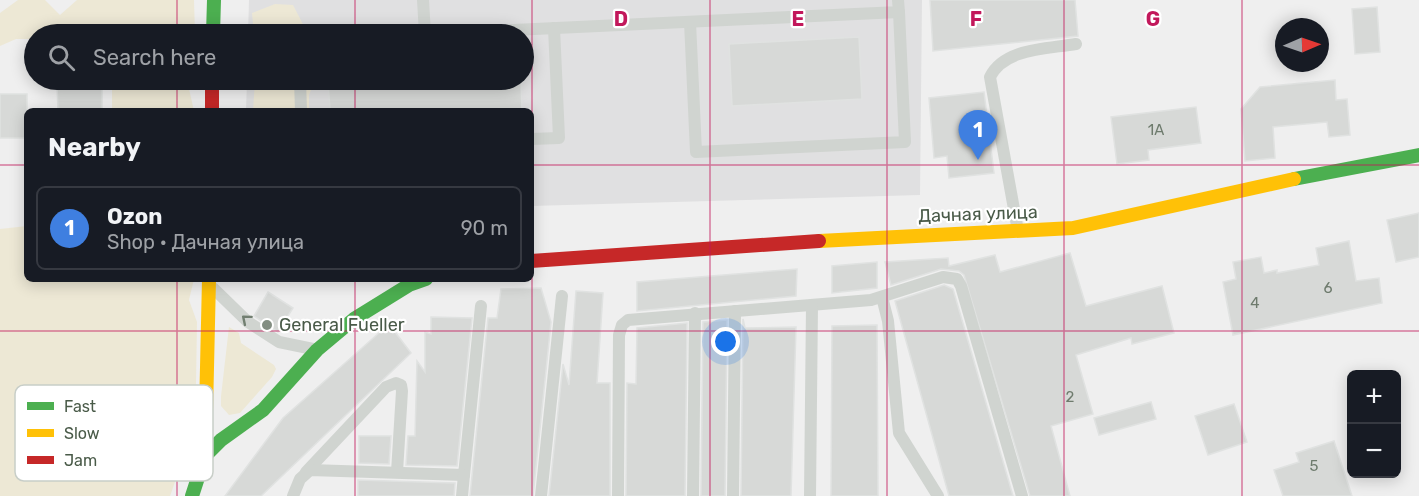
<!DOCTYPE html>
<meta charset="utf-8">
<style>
body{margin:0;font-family:Rubik,sans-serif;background:#242831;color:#f1f3f6}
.controls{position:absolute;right:18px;bottom:18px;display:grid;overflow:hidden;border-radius:9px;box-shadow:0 3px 15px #0003}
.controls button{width:54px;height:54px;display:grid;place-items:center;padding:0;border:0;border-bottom:2px solid #363941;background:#171b24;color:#f1f3f6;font:30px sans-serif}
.compass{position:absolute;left:1275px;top:18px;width:54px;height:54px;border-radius:50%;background:#171b24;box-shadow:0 3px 15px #0003;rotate:88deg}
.you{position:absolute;left:726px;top:342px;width:21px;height:21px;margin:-15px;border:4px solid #fff;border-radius:50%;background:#1a73e8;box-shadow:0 0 0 9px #1a73e833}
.badge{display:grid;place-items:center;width:39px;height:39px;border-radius:50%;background:#db2777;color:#fff;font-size:20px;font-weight:700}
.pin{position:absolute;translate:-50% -50px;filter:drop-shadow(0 2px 3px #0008)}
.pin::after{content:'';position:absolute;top:32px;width:21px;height:18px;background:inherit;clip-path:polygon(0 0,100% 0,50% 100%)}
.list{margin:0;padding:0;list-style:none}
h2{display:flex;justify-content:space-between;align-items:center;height:78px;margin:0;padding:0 24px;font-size:26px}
h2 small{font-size:20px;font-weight:400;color:#9ea1a6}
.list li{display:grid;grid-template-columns:39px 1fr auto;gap:18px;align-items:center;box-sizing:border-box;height:84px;margin:0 12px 12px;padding:0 12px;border:2px solid #363941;border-radius:9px}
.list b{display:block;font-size:22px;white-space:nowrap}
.list p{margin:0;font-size:20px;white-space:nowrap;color:#9ea1a6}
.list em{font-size:20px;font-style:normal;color:#9ea1a6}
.icon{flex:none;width:33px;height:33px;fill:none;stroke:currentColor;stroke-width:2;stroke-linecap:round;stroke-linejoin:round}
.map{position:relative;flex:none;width:1419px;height:496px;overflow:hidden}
.search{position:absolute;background:#171b24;box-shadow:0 3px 15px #0003;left:24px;top:24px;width:510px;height:66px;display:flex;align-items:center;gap:15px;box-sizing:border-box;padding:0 21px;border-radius:33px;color:#9ea1a6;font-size:22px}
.panel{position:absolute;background:#171b24;box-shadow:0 3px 15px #0003;left:24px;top:108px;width:510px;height:174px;border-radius:9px}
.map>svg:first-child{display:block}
.education{fill:#e0e0e1}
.green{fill:#ede8d5}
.building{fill:#d7d9d7;stroke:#e0e2e1;stroke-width:1.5}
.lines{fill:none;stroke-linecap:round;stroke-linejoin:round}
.lane{stroke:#d0d4d0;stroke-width:12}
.fast{stroke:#4caf50;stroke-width:14}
.slow{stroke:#ffc107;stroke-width:14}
.jam{stroke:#c62828;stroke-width:14}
.oneway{stroke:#727f71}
.grid{fill:none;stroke:#c2185b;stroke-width:1.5;stroke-opacity:0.55}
.poi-dot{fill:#838e82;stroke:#fff;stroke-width:2}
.labels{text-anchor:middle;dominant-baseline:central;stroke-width:4.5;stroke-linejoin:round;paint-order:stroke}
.number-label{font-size:15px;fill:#6e7b6d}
.street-label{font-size:18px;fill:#495a48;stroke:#fff}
.poi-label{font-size:18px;fill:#495a48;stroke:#fff;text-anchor:start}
.key{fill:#fff;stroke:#c8cec8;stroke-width:1.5}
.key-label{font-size:16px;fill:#495a48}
.grid-label{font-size:20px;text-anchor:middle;font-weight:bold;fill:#c2185b;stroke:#fff;stroke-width:4.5;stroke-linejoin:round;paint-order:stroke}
</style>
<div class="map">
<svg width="1419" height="496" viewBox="0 0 1419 496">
<rect width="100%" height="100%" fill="#efefef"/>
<path class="education" d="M249,0H922L920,195L531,206V111H246L247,80H524V34H248Z"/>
<g class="green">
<path d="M18,0H45L60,15L77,0H194L195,34H34V39H16L0,46V13Z"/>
<path d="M275,4L293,5L308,34H254L252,13Z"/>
<path d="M112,80H187L194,111H112Z"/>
<path d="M255,80H315L309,95V111H253Z"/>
<path d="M27,226V279H194L189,300L197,322L195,445L182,462L170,496H0V229Z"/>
<path d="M229,327L239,333L241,343L274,365L276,369L272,377L240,413L229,415L221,406V396Z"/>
</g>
<g class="building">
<path d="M930,0H1075L1078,36L933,51Z"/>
<path d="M1377,7L1380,52L1355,54L1352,9Z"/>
<path d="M859,37L862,99L732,106L729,44Z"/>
<path d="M328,80H521L522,111H330Z"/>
<path d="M1335,80L1336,100L1347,99L1350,135L1329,137L1327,122L1273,127L1275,158L1245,161L1241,109L1260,87Z"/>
<path d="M57,85H102V111H58Z"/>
<path d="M984,92L994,173L949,178L947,156L934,158L929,98Z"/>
<rect x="0" y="94" width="27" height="44"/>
<path d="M1196,107L1201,143L1148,150L1149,160L1117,164L1111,117Z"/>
<path d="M1419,213V257L1396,262L1387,220Z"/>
<path d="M1349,241L1356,281L1379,278L1382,303L1233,335L1223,282L1236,279L1233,262L1261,257L1264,273L1277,270V273L1319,265L1316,248Z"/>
<path d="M1070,253L1086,306L1162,286L1174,333L1132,344L1131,338L1076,355L1093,414L1051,426L1070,496H1030L964,275L959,271L941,269L891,285L885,262L948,258L949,266L995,255L1000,272Z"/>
<path d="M877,262V288L832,293V266Z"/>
<path d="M797,269L796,296L637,311V282Z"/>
<path d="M944,285L953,289L1013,496H949L895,301Z"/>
<path d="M541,288L551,322L533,496H470L488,318H497L501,289Z"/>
<path d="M576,291L603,293L597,383H610V496H549L563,364L569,385Z"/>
<path d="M268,292L293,308L278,332L254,316Z"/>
<path d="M431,317L472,318L457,466L406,465L408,436H415L417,361L425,372V332L431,334Z"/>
<path d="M743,319L745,328L796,327L791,496H741Z"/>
<path d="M727,320L725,496H701L703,322Z"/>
<path d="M687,323L685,496H626L627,383L636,384L637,328Z"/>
<path d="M389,324L411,353L261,496H225L283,418Z"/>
<path d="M877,325L878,496H831L832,326Z"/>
<path d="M1151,402L1156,419L1099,435L1094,418Z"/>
<path d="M1234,404L1247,442L1208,455L1195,416Z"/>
<path d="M359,436H391L389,464L359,463Z"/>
<path d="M1334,441L1352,496H1283L1274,470L1299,462L1296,453Z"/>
<path d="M358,480L455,483L454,496H358Z"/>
</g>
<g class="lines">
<g class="lane">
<path d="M423,0L425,34"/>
<path d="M690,22L696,152L905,142L899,12"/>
<path d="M426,34L899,12L898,0"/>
<path d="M300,80L301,111"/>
<path d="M531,139L559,138L554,28"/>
<path d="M1018,231L990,77C1004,48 1047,49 1076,44"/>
<path d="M213,288L248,322L279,342L313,349"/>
<path d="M882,297L888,321L899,433L938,496"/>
<path d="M306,472L386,387L396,383L401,385L402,391L397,472"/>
<path d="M293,496L300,479L310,470L464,475L481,306"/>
<path d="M462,496L464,475"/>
<path d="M541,496L562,296"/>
<path d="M618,496L619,335L622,325L628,320L871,300L943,277L957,279L961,286L1022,496"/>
<path d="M693,496L695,313"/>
<path d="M733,496L735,311"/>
<path d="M810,496L812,305"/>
</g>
<g class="fast">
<path d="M213,34L214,0"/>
<path d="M1294,179L1419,155"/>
<path d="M192,496L205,456L221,440L263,410L317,350L354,319L409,285L426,279"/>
</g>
<g class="slow">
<path d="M819,241L1073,228L1294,179"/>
<path d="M205,456L209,279"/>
</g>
<g class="jam">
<path d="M212,80V111"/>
<path d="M531,261L819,241"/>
</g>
</g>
<defs><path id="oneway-chevron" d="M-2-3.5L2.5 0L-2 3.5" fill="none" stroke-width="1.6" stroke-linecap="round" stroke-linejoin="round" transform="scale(1.5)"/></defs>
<use class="oneway" href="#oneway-chevron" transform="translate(246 319) rotate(-140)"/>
<path class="grid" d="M177,0V34M355,0V34M532,0V496M710,0V496M887,0V496M1064,0V496M1242,0V496M177,80V111M355,80V111M0,165H27M531,165H1419M177,279V496M355,279V496M0,331H1419"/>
<circle class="poi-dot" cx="267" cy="325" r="6"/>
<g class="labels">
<g class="number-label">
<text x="1156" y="130">1А</text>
<text x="1328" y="288">6</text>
<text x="1255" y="303">4</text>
<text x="1070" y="397">2</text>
<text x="1314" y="466">5</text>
</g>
<g class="street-label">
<text transform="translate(978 214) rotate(-2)">Дачная улица</text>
</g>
<g class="poi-label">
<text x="279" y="325">General Fueller</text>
</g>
</g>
<rect x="15" y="385" width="198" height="96" rx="9" class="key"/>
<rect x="27" y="402" width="27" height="8" fill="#4caf50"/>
<rect x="27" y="429" width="27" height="8" fill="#ffc107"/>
<rect x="27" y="456" width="27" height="8" fill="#c62828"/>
<g class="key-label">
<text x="64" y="412">Fast</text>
<text x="64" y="439">Slow</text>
<text x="64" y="466">Jam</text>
</g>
<g class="grid-label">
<text x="621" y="26">D</text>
<text x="798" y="26">E</text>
<text x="976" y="26">F</text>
<text x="1153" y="26">G</text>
</g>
</svg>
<div class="controls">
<button>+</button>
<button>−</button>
</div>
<svg class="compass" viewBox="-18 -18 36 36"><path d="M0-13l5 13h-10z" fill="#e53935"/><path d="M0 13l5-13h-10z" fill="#9ea1a6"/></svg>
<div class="you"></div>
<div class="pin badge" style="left:978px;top:160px;background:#3f7fe0">1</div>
<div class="search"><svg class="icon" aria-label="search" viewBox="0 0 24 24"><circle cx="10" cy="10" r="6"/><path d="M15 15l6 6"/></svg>Search here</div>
<section class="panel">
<h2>Nearby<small></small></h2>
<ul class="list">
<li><span class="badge" style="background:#3f7fe0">1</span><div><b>Ozon</b><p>Shop · Дачная улица</p></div><em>90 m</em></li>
</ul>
</section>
</div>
